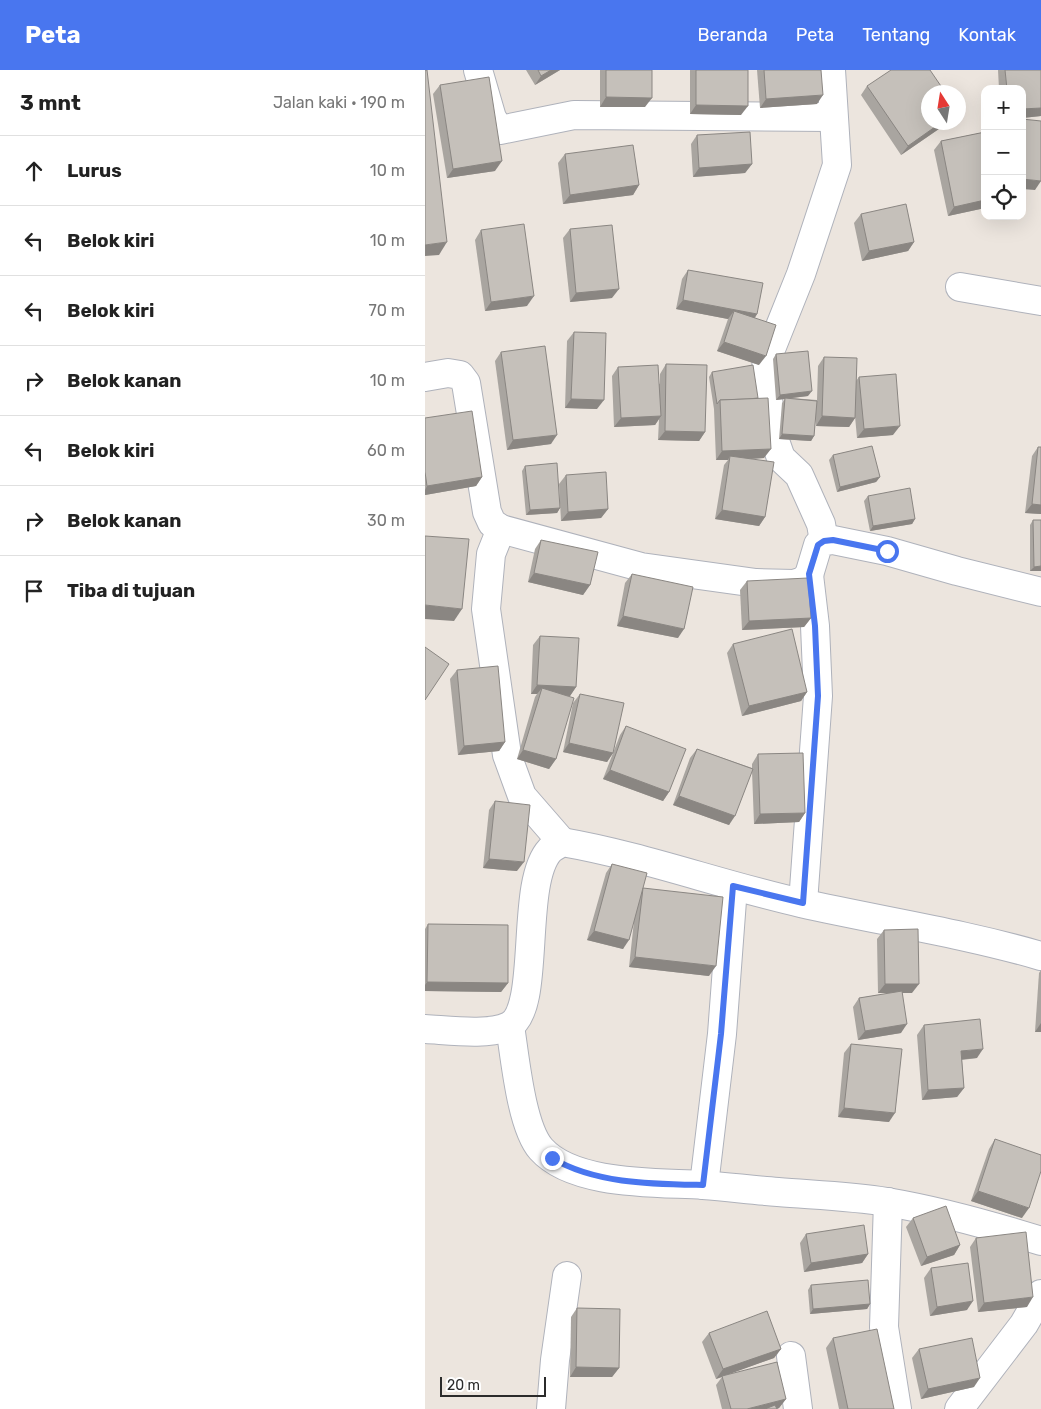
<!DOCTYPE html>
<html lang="id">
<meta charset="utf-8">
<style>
body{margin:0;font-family:Rubik,sans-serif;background:#f6f6f6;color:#222}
.controls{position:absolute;right:15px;top:15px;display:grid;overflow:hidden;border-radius:10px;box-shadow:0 5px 20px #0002}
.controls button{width:45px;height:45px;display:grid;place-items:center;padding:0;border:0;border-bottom:1px solid #e0e0e0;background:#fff;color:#222;font:25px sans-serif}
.compass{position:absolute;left:496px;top:15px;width:45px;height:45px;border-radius:50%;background:#fff;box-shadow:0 5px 20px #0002;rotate:348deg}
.scale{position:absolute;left:15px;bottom:12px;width:106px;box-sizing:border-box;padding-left:5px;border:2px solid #2b2b2b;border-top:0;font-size:14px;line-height:18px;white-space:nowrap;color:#2b2b2b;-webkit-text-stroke:4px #fff;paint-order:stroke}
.stop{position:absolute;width:15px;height:15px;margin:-11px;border:4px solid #4976ef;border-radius:50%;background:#fff}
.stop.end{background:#4976ef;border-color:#fff;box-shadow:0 1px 5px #0008}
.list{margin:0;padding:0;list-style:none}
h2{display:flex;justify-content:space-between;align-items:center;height:65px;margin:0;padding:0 20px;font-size:21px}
h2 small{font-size:16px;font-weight:400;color:#767676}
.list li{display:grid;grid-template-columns:32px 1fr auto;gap:15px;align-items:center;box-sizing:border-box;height:70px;padding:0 20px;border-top:1px solid #e0e0e0}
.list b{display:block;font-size:19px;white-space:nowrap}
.list em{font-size:16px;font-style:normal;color:#767676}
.icon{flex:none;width:28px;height:28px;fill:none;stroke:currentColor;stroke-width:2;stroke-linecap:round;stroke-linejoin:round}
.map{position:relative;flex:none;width:616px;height:1339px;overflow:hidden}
header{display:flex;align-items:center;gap:30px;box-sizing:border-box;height:70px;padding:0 25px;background:#4976ef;color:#fff}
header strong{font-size:24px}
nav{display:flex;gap:28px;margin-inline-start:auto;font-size:18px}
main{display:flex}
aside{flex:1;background:#fff}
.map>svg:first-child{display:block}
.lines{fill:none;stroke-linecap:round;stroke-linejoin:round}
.street-casing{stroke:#afb2bb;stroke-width:30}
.street{stroke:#fff;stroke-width:28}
.wall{fill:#a9a5a0}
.shaded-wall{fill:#8a8682}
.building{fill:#c5c0ba;stroke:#8a8682}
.route{stroke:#4976ef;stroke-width:6}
</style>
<header>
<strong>Peta</strong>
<nav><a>Beranda</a><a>Peta</a><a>Tentang</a><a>Kontak</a></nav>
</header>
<main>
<aside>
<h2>3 mnt<small>Jalan kaki · 190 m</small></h2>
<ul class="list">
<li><svg class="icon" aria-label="ahead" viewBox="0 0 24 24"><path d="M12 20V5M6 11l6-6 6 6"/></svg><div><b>Lurus</b></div><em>10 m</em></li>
<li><svg class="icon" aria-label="left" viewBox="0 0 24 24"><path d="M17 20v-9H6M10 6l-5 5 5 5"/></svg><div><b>Belok kiri</b></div><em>10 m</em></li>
<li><svg class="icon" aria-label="left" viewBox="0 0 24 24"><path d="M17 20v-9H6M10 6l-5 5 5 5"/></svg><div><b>Belok kiri</b></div><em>70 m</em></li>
<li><svg class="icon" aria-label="right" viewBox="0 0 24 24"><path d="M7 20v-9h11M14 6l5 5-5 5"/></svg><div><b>Belok kanan</b></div><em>10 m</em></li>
<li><svg class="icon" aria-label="left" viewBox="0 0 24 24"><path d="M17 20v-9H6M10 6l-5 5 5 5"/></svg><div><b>Belok kiri</b></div><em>60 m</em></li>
<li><svg class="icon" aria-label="right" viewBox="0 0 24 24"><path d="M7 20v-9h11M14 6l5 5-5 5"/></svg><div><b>Belok kanan</b></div><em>30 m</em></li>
<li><svg class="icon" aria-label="arrive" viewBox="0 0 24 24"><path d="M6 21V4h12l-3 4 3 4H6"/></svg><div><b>Tiba di tujuan</b></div></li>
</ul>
</aside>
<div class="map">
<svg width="616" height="1339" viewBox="0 0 616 1339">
<rect width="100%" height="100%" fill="#ece5de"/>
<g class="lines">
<g class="street-casing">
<g id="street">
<path d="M53,0L67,48L75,60L149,45L407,47"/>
<path d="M535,217L616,231"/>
<path d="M0,307L23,303L35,305L41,313L62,442L67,453L76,459L216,497L331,513L369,514L378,511L384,505L393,475L399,471L408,470L462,481L532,501L616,522"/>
<path d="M76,459L66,484L61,539L82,685L97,726L137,772"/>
<path d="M399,471L396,454L374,405L356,388L348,365L340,308L342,289L376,204L412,95L406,0"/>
<path d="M378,833L393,626L390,556L384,505"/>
<path d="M85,956C90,987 96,1056 116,1079C149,1116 233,1112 278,1115C303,1117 328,1120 353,1122C390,1125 426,1126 462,1132C515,1141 565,1155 616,1171"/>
<path d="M0,959C22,960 64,966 84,956C117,939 94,813 125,780C128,777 133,775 137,772C218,786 296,815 376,833C456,851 537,863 616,886"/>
<path d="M279,1115L297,964L308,817"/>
<path d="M463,1132L459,1257L472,1339"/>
<path d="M366,1286L373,1339"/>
<path d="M126,1339L130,1290L142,1206"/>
<path d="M534,1339L599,1254L616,1224"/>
</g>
</g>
<use href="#street" class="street"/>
</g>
<g class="wall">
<path d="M101,0H135L110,15Z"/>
<path d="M175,0H227L220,37H175Z"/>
<path d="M265,0H323L316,45L265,44Z"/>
<path d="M332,0H396L392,34L335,38Z"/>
<path d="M573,0H616V46L597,48V19H574Z"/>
<path d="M15,15L70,101L22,108L8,24Z"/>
<path d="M442,16L504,52H524L476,85L436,25Z"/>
<path d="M560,62V138L523,146L509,80L516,71Z"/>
<path d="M272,65L327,94L320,103L268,107L266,74Z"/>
<path d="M140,84L214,115L208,125L138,134L133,93Z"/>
<path d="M436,144L489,172L483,181L437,191L429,153Z"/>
<path d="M145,159L187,228L145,232L138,168Z"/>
<path d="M56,160L102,236L60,241L50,170Z"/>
<path d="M263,200L332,244L330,248L334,295L292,281L303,249L251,239L257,209Z"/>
<path d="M149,262L172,339L140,338L142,271Z"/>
<path d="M76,282L126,374L82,380L70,291Z"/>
<path d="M351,284L383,326L366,328L392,330L393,296L399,287L431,311L434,307L468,365L432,368L430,346V348L424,357L391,356V344L389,366L386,371L354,369L357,333L360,329L351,330L348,289Z"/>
<path d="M241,294L280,362L274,371L233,370L234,349L230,355L189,357L187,306L193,297L235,314V304Z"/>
<path d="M287,302L333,328L332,329L339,388L326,389L340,447L334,456L290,449L299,395L303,390H291L289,339L284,307Z"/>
<path d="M0,348L57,407L51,416L0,425Z"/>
<path d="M613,377L616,444L600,443L607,386Z"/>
<path d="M408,385L455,407L451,412L412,422L404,390Z"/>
<path d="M100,396L135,438L132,443L101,445L97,401Z"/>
<path d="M141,405L183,439L176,448L136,451L134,414Z"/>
<path d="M443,426L490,449L487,454L445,461L439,431Z"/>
<path d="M608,450L616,501H605V455Z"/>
<path d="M116,470L165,515L158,525L103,512L110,479Z"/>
<path d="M207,504L253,568L192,556L200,513Z"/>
<path d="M322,511L386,548L379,557L317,560L315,520Z"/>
<path d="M115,566L151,617L145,626H143L131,689L124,699L92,689L110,627L112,624H106L108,575Z"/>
<path d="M308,574L382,622L376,631L317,646L302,583Z"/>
<path d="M32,600L80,672L74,681L33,685L25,609Z"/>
<path d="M155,624L188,683L182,692L138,682L148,633Z"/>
<path d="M201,656L244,722L238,731L178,709L195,665Z"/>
<path d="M272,679L327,698V694L333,684L380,743L374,752L329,754L327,701L304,755L248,735L265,688Z"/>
<path d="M70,731L92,801L58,798L64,740Z"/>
<path d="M187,794L218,819L284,906L204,897L209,851L198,879L162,870L181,803Z"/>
<path d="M3,854L83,913L76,922L0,921V859Z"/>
<path d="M459,860L487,923H477L476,963L433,970L428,937L434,928L465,923H453L452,869Z"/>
<path d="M616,900V962H610L614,903Z"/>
<path d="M499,955L552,988L537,990L539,1018L532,1027L497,1030L492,965Z"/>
<path d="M426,974L464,1052L413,1047L419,983Z"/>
<path d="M570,1069L597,1148L546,1131L564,1079Z"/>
<path d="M488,1148L535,1175L529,1185L496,1196L481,1157Z"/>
<path d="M381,1164L443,1184L437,1193L379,1202L375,1173Z"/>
<path d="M551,1168L602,1237L553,1242L545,1177Z"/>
<path d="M506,1198L542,1240L505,1246L499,1208Z"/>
<path d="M386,1215L445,1234L442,1239L385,1244L383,1220Z"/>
<path d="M152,1238L194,1298L187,1307H145L146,1247Z"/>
<path d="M284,1263L356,1279L349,1288L300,1305L361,1329L354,1338L352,1339H297L291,1315L297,1307L291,1309L277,1272Z"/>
<path d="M408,1268L469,1339H414L401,1278Z"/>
<path d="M494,1279L549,1317L496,1329L487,1288Z"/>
</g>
<g class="shaded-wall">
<path d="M126,0H135L110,15L116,6Z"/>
<path d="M398,25L392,34L335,38L341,29Z"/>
<path d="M181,27L227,28L220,37H175Z"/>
<path d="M271,35L323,36L316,45L265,44Z"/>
<path d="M616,38V46L597,48V39Z"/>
<path d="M517,52H524L476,85L483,76Z"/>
<path d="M77,91L70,101L22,108L28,99Z"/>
<path d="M327,94L320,103L268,107L274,98Z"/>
<path d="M597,109L616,111L610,120L597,119Z"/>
<path d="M214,115L208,125L138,134L145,125Z"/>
<path d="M560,130V138L523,146L529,137Z"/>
<path d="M22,172L14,185L0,186V175Z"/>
<path d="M489,172L483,181L437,191L444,181Z"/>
<path d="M194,219L187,228L145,232L151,223Z"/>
<path d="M109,226L102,236L60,241L66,232Z"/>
<path d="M258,230L332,244L326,253L309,241L303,249L251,239Z"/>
<path d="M299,272L341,286L334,295L292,281Z"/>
<path d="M387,321L383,326L351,330L355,325Z"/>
<path d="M146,329L179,330L172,339L140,338Z"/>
<path d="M236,346L230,355L189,357L196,348Z"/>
<path d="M397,346L430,348L424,357L391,356Z"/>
<path d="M475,356L468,365L432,368L439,359Z"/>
<path d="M240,361L280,362L274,371L233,370Z"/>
<path d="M357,364L389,366L386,371L354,369Z"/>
<path d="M132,365L126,374L82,380L88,370Z"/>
<path d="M346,379L339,388L305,390V386L303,390H291L297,381Z"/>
<path d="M57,407L51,416L0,425V420L2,416Z"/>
<path d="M455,407L451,412L412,422L415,417Z"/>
<path d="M607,434L616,435V444L600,443Z"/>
<path d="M135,438L132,443L101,445L105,440Z"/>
<path d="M183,439L176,448L136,451L143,442Z"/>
<path d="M297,440L340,447L334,456L290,449Z"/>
<path d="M490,449L487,454L445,461L448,456Z"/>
<path d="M616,496V501H605L609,497Z"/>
<path d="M109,503L165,515L158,525L103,512Z"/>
<path d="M0,535L37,539L29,551L0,549Z"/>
<path d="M198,546L259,559L253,568L192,556Z"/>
<path d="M386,548L379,557L317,560L324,551Z"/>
<path d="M112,615L151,617L145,626L115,624L117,618L112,624H106Z"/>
<path d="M382,622L376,631L317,646L324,636Z"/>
<path d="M80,672L74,681L33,685L39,676Z"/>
<path d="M144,673L188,683L182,692L138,682Z"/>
<path d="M98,680L131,689L124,699L92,689Z"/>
<path d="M185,700L244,722L238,731L178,709Z"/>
<path d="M254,726L310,746L304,755L248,735Z"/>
<path d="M380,743L374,752L329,754L335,744Z"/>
<path d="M64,789L99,792L92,801L58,798Z"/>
<path d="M169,861L204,870L198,879L162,870Z"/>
<path d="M210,887L291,896L284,906L204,897Z"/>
<path d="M2,912L83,913L76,922L0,921V915Z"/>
<path d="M460,914H494L487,923H453Z"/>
<path d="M616,953V962H610Z"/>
<path d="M482,954L476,963L433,970L440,961Z"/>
<path d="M558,979L552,988L530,990L536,981Z"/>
<path d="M539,1018L532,1027L497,1030L503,1020Z"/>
<path d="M419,1038L470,1043L464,1052L413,1047Z"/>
<path d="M553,1121L604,1138L597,1148L546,1131Z"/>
<path d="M535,1175L529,1185L496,1196L502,1187Z"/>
<path d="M443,1184L437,1193L379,1202L386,1193Z"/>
<path d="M608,1227L602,1237L553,1242L559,1233Z"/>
<path d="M548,1231L542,1240L505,1246L512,1237Z"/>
<path d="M445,1234L442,1239L385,1244L388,1239Z"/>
<path d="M356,1279L349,1288L291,1309L298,1299Z"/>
<path d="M151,1297L194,1298L187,1307H145Z"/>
<path d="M555,1308L549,1317L496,1329L503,1319Z"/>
<path d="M361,1329L354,1338L351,1339H322Z"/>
</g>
<g class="building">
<path d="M0,0H2L22,172L0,175Z"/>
<path d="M113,0H126L116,6Z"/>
<path d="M181,0H227V28L181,27Z"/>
<path d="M271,0H323V36L271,35Z"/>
<path d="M339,0H396L398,25L341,29Z"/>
<path d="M466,0H505L520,22H504V52H517L483,76L442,16Z"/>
<path d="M580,0H616V38L597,39V19H582Z"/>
<path d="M64,7L77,91L28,99L15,15Z"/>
<path d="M597,49L616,51V111L597,109Z"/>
<path d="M325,62L327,94L274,98L272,65Z"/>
<path d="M560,62V130L529,137L516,71Z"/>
<path d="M208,75L214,115L145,125L140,84Z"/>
<path d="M481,134L489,172L444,181L436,144Z"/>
<path d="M99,154L109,226L66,232L56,160Z"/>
<path d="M187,155L194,219L151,223L145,159Z"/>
<path d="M263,200L338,213L332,244L258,230Z"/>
<path d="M309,241L351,255L341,286L299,272Z"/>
<path d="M149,262L181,263L179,330L146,329Z"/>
<path d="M120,276L132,365L88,370L76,282Z"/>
<path d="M383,281L387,321L355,325L351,284Z"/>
<path d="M399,287L432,288L430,348L397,346Z"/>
<path d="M241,294L282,295L280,362L240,361Z"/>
<path d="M233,295L236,346L196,348L193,297Z"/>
<path d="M328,295L333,328L323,329L295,330L292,334L287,302Z"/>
<path d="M471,304L475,356L439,359L434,307Z"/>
<path d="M343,328L346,379L297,381L295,330Z"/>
<path d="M360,328L392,331L389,366L357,364Z"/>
<path d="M47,341L57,407L2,416L0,402V348Z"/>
<path d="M447,376L455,407L415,417L408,385Z"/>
<path d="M613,377H616V435L607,434Z"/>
<path d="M305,386L349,392L340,447L297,440Z"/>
<path d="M132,393L135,438L105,440L100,396Z"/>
<path d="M181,402L183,439L143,442L141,405Z"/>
<path d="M485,418L490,449L448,456L443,426Z"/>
<path d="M608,450H616V496L609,497Z"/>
<path d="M0,466L44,469L37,539L0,535Z"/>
<path d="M116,470L173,482L165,515L109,503Z"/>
<path d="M207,504L268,517L259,559L198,546Z"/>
<path d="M383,508L386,548L324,551L322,511Z"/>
<path d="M367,559L382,622L324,636L308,574Z"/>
<path d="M115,566L154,568L151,617L112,615Z"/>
<path d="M0,577L24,594L0,630Z"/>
<path d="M73,596L80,672L39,676L32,600Z"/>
<path d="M117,618L149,628L131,689L98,680Z"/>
<path d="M155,624L199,633L188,683L144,673Z"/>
<path d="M201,656L261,679L244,722L185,700Z"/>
<path d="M272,679L328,699L310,746L254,726Z"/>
<path d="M378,683L380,743L335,744L333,684Z"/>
<path d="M70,731L105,735L99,792L64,789Z"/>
<path d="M187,794L222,803L204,870L169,861Z"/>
<path d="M218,818L298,827L291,896L210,887Z"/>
<path d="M3,854L83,855V913L2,912Z"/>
<path d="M493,859L494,914H460L459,860Z"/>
<path d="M477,921L482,954L440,961L434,928Z"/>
<path d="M555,949L558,979L536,981L539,1018L503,1020L499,955Z"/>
<path d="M426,974L477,979L470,1043L419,1038Z"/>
<path d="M570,1069L616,1085V1101L604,1138L553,1121Z"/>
<path d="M521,1136L535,1175L502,1187L488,1148Z"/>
<path d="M439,1155L443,1184L386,1193L381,1164Z"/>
<path d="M601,1162L608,1227L559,1233L551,1168Z"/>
<path d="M543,1193L548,1231L512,1237L506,1198Z"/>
<path d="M443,1210L445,1234L388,1239L386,1215Z"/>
<path d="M152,1238L195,1239L194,1298L151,1297Z"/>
<path d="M342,1241L356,1279L298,1299L284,1263Z"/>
<path d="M452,1259L469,1339H423L408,1268Z"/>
<path d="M547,1268L555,1308L503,1319L494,1279Z"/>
<path d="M352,1292L361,1329L322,1339H306L297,1306Z"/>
<path d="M350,1335L352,1339H340Z"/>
</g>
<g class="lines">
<path class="route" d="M127,1088C170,1114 229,1114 278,1115L296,964L308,816L378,833L393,626L390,556L384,504L393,475L399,471L408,470L462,481"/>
</g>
</svg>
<div class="controls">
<button>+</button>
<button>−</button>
<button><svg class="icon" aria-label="locate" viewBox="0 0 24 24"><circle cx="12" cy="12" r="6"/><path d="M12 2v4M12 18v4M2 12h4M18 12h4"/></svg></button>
</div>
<svg class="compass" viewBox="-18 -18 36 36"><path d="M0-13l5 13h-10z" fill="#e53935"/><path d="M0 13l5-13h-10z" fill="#767676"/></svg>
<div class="scale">20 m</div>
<div class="stop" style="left:462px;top:481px"></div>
<div class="stop end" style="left:127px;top:1088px"></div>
</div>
</main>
